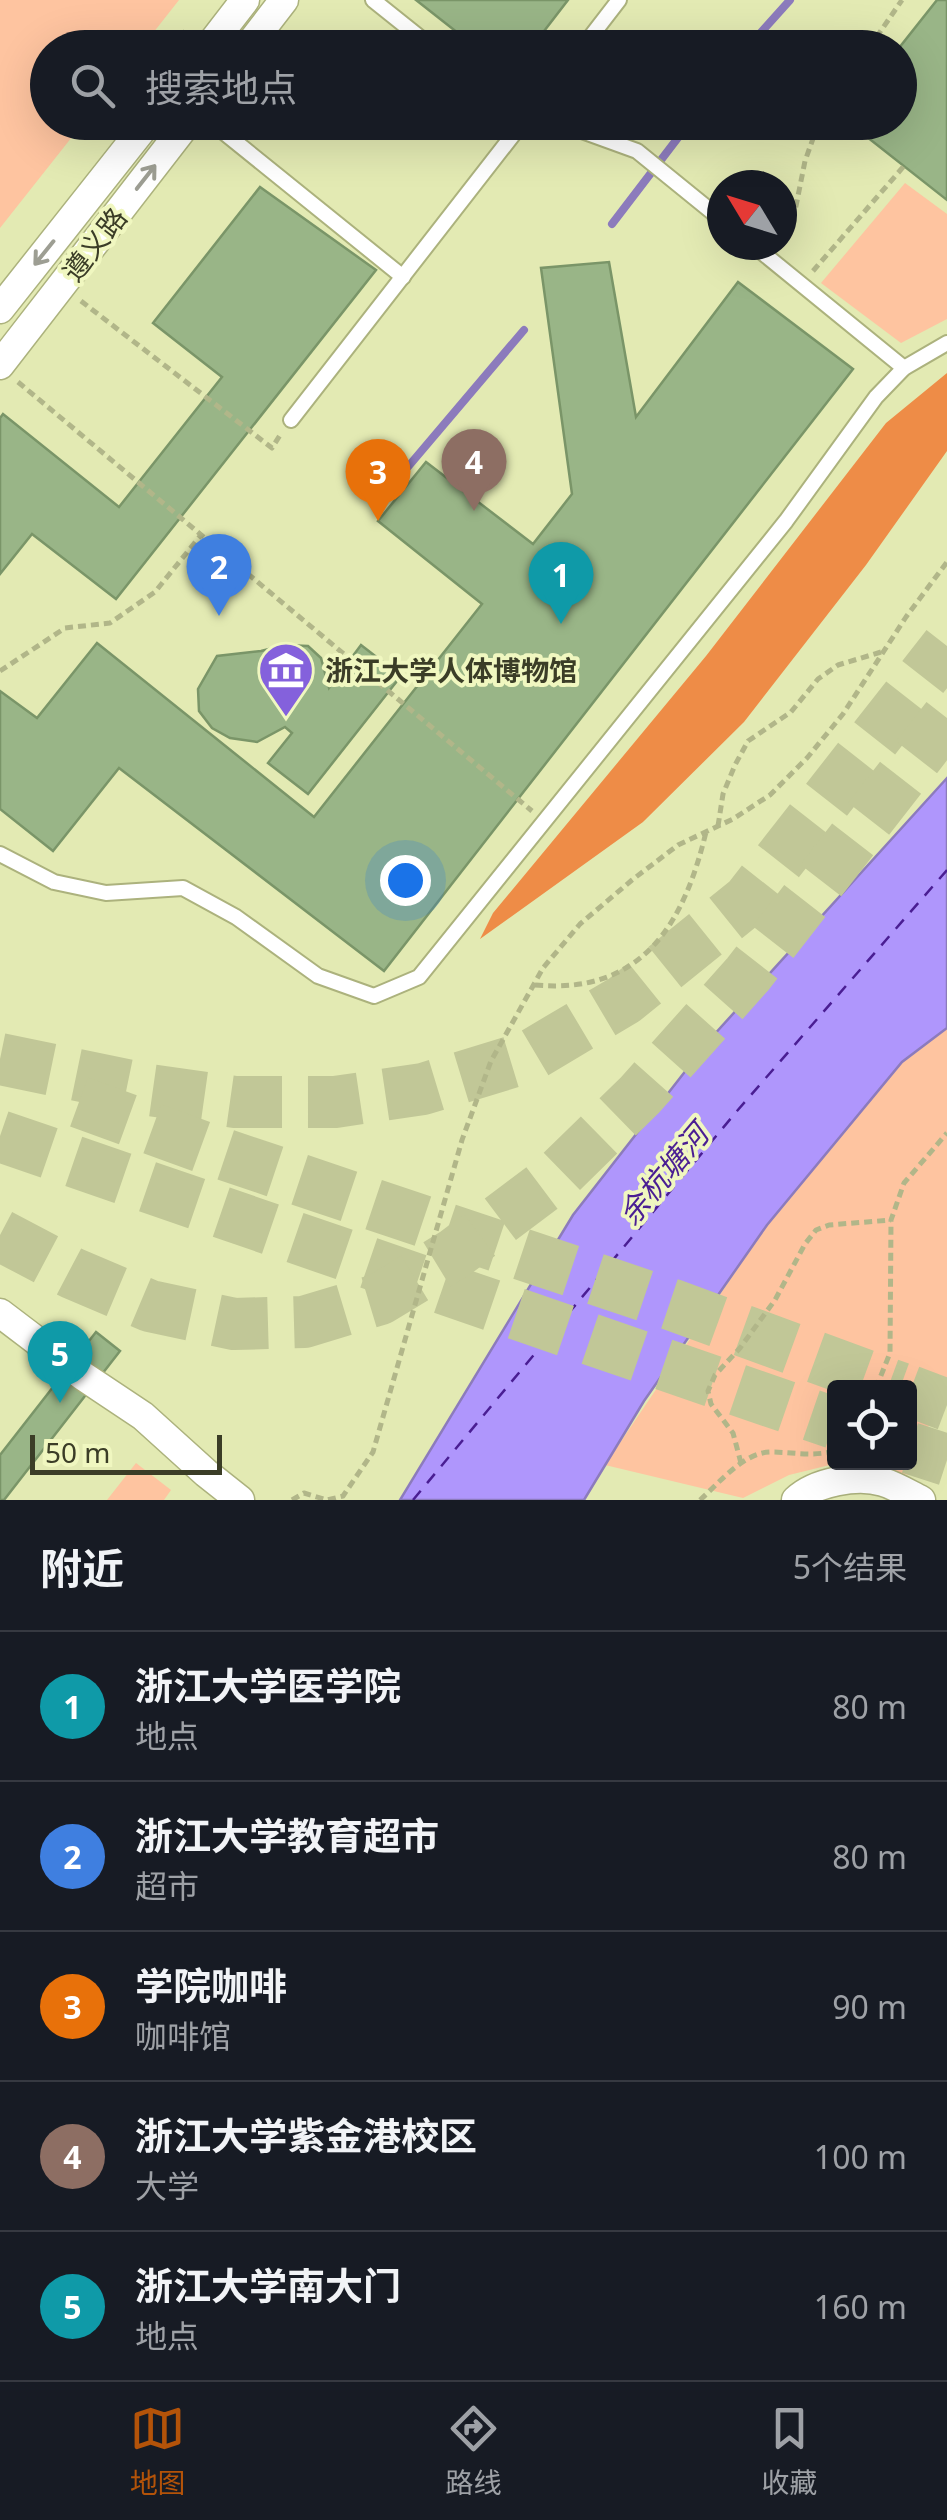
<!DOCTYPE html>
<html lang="zh">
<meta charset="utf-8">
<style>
body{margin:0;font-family:"Noto Sans","Noto Sans SC",sans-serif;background:#20242c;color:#f1f3f6}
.controls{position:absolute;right:30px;bottom:30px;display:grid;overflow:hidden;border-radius:10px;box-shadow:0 10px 40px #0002}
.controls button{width:90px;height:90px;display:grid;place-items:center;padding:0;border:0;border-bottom:2px solid #363941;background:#171b24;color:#f1f3f6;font:50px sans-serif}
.compass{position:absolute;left:707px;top:170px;width:90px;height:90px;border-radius:50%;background:#171b24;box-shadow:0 10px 40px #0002;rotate:308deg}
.scale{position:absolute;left:30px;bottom:25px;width:192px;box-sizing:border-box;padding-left:10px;border:5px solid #3b3d27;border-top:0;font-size:28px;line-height:35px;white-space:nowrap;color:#3b3d27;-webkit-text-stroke:8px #f0f7c0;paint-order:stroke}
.you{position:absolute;left:405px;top:880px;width:35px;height:35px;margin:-25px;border:8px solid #fff;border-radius:50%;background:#1a73e8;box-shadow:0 0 0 15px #1a73e833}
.badge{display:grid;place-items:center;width:65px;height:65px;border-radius:50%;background:#b45309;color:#fff;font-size:32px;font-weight:700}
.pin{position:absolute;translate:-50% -82px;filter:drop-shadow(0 2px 5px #0008)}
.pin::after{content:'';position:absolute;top:52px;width:35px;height:30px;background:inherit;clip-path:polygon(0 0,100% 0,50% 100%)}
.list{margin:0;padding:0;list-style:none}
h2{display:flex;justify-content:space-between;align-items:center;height:130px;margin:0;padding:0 40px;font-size:42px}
h2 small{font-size:32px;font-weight:400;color:#9ea1a6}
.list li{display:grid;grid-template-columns:65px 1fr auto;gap:30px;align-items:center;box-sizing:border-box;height:150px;padding:0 40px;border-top:2px solid #363941}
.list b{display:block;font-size:38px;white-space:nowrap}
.list p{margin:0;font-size:32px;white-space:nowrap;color:#9ea1a6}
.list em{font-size:32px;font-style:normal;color:#9ea1a6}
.icon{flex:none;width:55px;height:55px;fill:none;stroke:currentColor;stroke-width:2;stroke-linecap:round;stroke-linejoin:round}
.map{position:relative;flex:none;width:947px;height:1500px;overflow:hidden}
.search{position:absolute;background:#171b24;box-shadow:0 10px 40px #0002;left:30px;right:30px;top:30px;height:110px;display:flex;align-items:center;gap:25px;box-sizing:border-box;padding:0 35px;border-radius:55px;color:#9ea1a6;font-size:38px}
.sheet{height:880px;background:#171b24}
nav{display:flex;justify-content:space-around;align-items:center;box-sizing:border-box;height:140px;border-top:2px solid #363941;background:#171b24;font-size:28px;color:#9ea1a6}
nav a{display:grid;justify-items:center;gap:5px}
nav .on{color:#b45309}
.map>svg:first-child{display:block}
.green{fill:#fec4a0}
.forest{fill:#ee8c47}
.water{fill:#af96fc;stroke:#8c7bbc;stroke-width:2.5}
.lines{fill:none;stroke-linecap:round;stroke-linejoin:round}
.stream{stroke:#8c7bbc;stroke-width:8}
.ferry{stroke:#4a1e93;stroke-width:2.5;stroke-dasharray:12 10;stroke-linecap:butt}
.building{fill:#99b587;stroke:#7a9568;stroke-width:2.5}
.highway-tunnel{stroke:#c1c797;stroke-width:52;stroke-dasharray:52 26;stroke-linecap:butt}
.lane-casing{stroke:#acb27d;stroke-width:18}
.street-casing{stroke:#acb27d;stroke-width:31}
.path{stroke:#b1b689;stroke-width:5;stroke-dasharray:8 5;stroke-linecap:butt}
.lane{stroke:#fff;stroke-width:14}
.street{stroke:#fff;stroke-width:28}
.oneway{stroke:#9d9e93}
.labels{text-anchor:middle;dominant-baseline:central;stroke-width:8;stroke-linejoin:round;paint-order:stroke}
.street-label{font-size:28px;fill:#3b3d27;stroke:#f0f7c0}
.poi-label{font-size:28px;font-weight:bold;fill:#3b3d27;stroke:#f0f7c0;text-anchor:start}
.water-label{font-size:30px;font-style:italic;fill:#4a1e93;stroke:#f0f7c0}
</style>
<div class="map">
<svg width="947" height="1500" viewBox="0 0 947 1500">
<rect width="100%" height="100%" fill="#e3eab3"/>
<g class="green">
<path d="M0,0H179L142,47L48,48V122L83,123L0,228Z"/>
<path d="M905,183L947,214V319L901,343L821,283Z"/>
<path d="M947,1028V1380L909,1475L848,1463L910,1462V1388H834V1462L838,1463L789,1475L743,1498L605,1465L767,1225L902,1062Z"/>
<path d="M136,1463L171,1490L164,1500H107Z"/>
</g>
<path class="forest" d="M947,373V451L866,565L744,722L643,822L480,939L493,913L706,656L886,423Z"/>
<path class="water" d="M947,778V1028L902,1062L767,1225L644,1401L584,1500H400L573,1215L712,1037Z"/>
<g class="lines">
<g class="stream">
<path d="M747,48L790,0"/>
<path d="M612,224L690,122"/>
<path d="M379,501L524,330"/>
</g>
<path class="ferry" d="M413,1500L737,1111L947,870"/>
</g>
<g class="building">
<path d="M416,0H568L531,48H477Z"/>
<path d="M937,0H947V200L848,122H900L899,48Z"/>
<path d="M260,187L376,270L116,599L32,534L0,574V418L3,414L119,507L222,377L153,323Z"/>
<path d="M609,262L636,417L738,282L853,369L384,971L119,768L53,851L0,809V691L37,718L97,643L314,817L482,604L378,521L426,462L533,544L572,494L541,268Z"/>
<path d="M285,645L308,646L321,658L329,688L361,645L401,676L308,794L268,763L292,733L285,727L257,742L230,738L212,728L199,711L198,689L217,656L261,651Z"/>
<path d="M96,1332L120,1351L4,1500H0V1455Z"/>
</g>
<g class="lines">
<g class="highway-tunnel">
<path d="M0,1059L150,1090L235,1102H335L423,1089L528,1057L624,1000L748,900L947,646"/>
<path d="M79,1102L208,1149L673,1305L900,1388"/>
<path d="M0,1136L834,1423"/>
<path d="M0,1235L72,1273L150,1306L234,1324L304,1322L380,1299L454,1254L554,1179L640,1095L748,974L947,718"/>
<path d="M910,1391L947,1405"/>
<path d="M910,1448L947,1460"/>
</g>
<g class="lane-casing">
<g id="lane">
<path d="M373,0L433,48"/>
<path d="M582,48L619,0"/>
<path d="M211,122L403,277"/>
<path d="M557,122L637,151L722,220"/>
<path d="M753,245L904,368"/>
<path d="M291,420L523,122"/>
<path d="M0,854L54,882L106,893L183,888L236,917L318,976L374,996L419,977L786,521L876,397L904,368L947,343"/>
</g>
</g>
<g class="street-casing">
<g id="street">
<path d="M208,48L245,0"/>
<path d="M247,48L284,0"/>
<path d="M0,309L148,122"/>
<path d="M0,365L188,122"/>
<path d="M0,1313L83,1376L143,1416L206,1473L240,1500"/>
<path d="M796,1500C815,1482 858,1474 883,1482C896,1486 909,1494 921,1500"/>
</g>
</g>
<g class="path">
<path d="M173,48L186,30"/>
<path d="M869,48L902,0"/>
<path d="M782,229L795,211L805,161L819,122"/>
<path d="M813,271L904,166"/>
<path d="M81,301L272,448L282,432"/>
<path d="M18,382L532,811"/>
<path d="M0,671L65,628L110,623L155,592L201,535"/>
<path d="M718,826L723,794L735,765L748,741L791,712L818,679L838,665L881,652"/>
<path d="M535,985C642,995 684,924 706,832"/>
<path d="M876,1388L890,1353L891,1220L904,1183L947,1133"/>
<path d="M741,1463L733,1433L711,1404L708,1391L715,1375L740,1348L775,1300L805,1244L816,1230L829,1225L891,1220"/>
<path d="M292,1500L304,1493L327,1500L343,1496L373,1452L462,1140L491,1061L543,968L580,924L632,880L678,845L733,819L770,795L807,758L843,714L906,617L947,562"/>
<path d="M700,1500C719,1483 744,1452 771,1452C793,1452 812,1457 834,1451"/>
</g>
<use href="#lane" class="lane"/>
<use href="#street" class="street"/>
</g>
<defs><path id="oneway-shaft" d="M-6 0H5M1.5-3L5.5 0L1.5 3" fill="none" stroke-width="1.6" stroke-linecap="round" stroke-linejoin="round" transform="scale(2.5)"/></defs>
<g class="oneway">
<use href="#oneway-shaft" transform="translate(146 177) rotate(-52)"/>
<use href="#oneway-shaft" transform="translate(44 253) rotate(129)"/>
</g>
<defs>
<g id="museum-pin" transform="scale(2.875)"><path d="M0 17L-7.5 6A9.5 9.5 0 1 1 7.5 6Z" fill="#8461dc" stroke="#f0f7c0"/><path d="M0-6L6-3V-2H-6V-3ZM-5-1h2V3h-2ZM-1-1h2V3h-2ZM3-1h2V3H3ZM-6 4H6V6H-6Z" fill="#fff"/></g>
</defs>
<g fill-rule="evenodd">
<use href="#museum-pin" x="286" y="670"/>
</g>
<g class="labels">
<g class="street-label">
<text transform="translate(94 244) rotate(-52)">遵义路</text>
</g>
<g class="poi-label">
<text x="325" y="670">浙江大学人体博物馆</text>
</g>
<g class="water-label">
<text transform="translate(663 1174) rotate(-50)">余杭塘河</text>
</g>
</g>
</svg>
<div class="controls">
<button><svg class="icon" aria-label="locate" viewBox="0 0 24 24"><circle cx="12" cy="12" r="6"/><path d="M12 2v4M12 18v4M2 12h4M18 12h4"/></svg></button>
</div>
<svg class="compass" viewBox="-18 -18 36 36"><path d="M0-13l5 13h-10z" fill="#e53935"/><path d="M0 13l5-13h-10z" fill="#9ea1a6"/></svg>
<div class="scale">50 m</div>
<div class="you"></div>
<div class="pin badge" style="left:561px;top:624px;background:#0f9aa8">1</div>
<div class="pin badge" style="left:219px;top:616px;background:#3f7fe0">2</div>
<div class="pin badge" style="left:378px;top:521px;background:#e8710a">3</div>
<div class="pin badge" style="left:474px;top:511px;background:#8d6e63">4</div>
<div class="pin badge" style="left:60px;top:1403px;background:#0f9aa8">5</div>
<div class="search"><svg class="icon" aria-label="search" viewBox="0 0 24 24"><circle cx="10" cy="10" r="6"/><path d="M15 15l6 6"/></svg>搜索地点</div>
</div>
<section class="sheet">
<h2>附近<small>5个结果</small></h2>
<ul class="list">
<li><span class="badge" style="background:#0f9aa8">1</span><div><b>浙江大学医学院</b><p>地点</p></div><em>80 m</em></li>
<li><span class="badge" style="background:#3f7fe0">2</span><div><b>浙江大学教育超市</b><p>超市</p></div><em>80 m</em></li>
<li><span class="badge" style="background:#e8710a">3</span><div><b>学院咖啡</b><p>咖啡馆</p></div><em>90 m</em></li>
<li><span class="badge" style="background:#8d6e63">4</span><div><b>浙江大学紫金港校区</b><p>大学</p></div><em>100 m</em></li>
<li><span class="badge" style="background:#0f9aa8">5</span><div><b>浙江大学南大门</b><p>地点</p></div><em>160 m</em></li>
</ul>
</section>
<nav>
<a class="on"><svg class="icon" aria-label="map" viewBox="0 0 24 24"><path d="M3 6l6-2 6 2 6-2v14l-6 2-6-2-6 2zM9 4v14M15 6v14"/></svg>地图</a>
<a><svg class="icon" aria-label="directions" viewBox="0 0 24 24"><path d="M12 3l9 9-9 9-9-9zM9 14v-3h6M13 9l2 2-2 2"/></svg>路线</a>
<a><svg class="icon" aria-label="saved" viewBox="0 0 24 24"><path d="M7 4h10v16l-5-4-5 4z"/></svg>收藏</a>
</nav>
